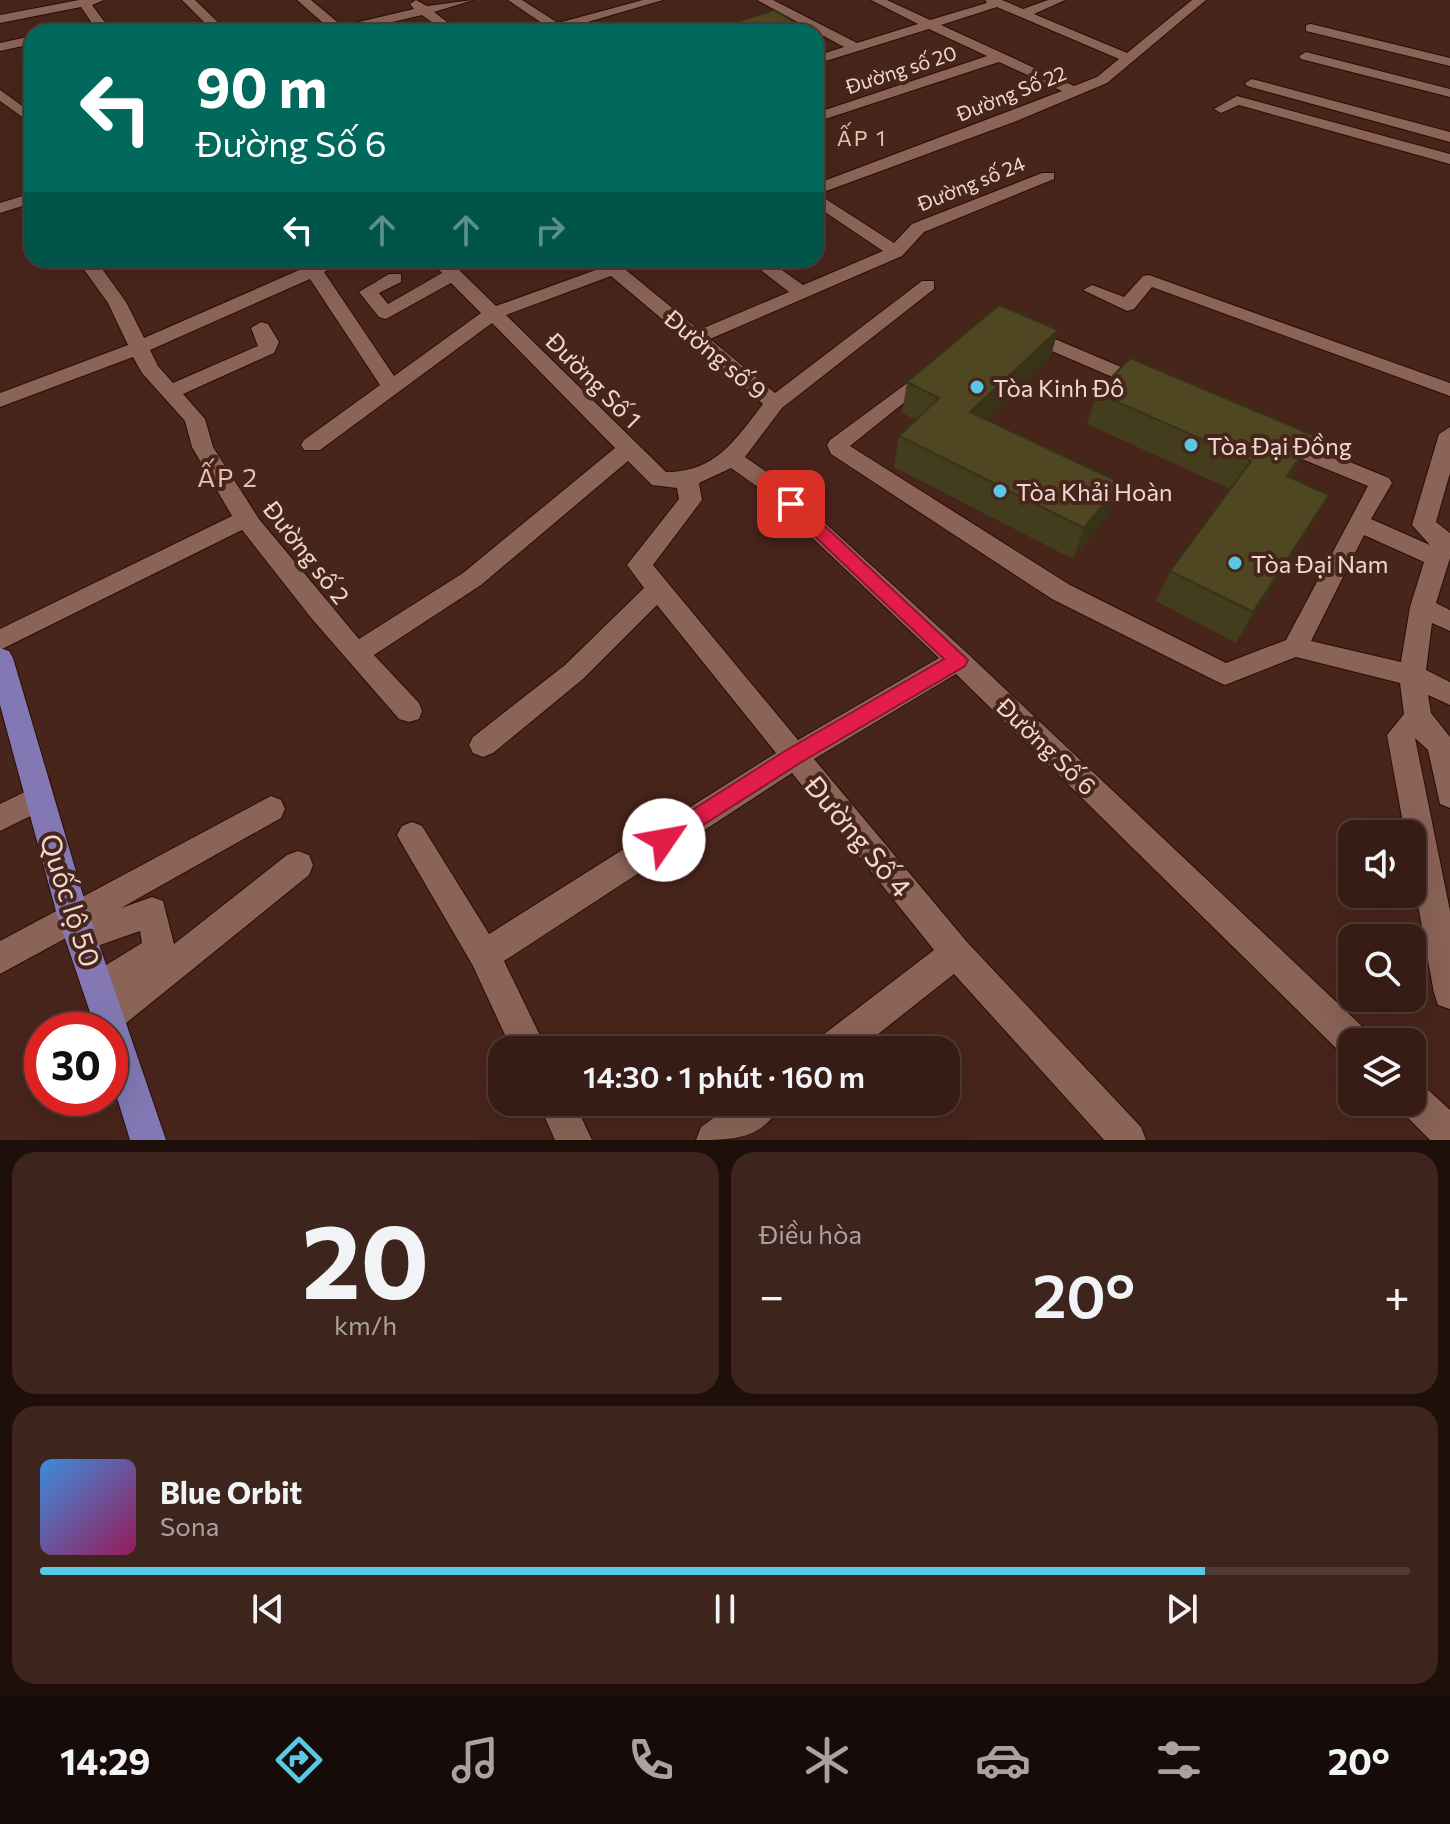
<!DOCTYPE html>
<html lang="vi">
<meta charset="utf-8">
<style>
body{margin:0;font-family:Commissioner,sans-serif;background:#3d251d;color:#f1f3f6;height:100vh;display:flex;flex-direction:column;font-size:30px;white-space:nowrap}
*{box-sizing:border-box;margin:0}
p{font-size:26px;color:#aaa1a0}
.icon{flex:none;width:44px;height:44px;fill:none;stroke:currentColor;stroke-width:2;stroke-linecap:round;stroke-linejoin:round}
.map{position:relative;height:1140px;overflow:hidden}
.details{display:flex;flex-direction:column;gap:12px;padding:12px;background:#1e0f0b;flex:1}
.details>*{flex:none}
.hud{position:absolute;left:24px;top:24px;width:800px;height:244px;border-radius:24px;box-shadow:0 8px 32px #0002,0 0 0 2px #503a34;background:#00695c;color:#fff;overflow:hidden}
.fabs{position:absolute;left:1338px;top:820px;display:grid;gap:16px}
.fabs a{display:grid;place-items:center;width:88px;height:88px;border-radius:16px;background:#361c14;box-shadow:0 8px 32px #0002,0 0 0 2px #503a34;font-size:40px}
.speed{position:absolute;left:24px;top:1012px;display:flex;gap:16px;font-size:40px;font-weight:700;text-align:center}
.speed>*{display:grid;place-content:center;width:104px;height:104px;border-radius:50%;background:#361c14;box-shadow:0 8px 32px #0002,0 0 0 2px #503a34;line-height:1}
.speed .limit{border:12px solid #d22;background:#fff;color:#111}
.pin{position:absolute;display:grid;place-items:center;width:68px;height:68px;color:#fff;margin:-34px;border-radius:16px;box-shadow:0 4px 12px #0006}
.me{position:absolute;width:88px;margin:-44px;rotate:57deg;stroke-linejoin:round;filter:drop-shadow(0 0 6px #0008)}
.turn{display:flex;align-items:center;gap:28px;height:168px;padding:0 40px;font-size:36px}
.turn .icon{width:104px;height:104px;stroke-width:2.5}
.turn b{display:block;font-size:56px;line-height:68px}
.lanes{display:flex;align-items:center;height:76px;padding:0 40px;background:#0003;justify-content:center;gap:40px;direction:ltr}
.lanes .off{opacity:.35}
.big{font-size:60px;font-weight:600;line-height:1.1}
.details .tile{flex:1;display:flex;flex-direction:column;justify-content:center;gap:12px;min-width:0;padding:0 28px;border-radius:24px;background:#3d251d}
.details .dial{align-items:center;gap:0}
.dial b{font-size:104px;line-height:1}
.song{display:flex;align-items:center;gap:24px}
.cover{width:96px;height:96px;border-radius:12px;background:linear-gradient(135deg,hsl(210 70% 55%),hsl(330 70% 35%))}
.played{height:8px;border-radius:4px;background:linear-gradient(90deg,#59c8e5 85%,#503a34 85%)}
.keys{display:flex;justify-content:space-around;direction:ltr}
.heat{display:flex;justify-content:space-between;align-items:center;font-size:44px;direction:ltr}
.details .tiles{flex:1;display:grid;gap:12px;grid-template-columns:1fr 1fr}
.tile:last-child{grid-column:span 2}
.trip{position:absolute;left:488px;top:1036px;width:472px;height:80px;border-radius:24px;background:#361c14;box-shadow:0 8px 32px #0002,0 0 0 2px #503a34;font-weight:600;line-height:80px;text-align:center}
.tabs{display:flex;height:128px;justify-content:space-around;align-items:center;background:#160b08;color:#aaa1a0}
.tabs .icon{width:56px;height:56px}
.tabs .selected{color:#59c8e5}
.tabs b{font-size:36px;color:#f1f3f6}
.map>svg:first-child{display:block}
</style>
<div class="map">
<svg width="1450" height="1140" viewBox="0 0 1450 1140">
<rect width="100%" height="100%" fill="#48251b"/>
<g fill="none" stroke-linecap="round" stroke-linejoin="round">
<g stroke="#2c0c04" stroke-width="2">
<g id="minor">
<path d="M79 0H104L92 5 112 32H62L92 23 81 7 0 23V15Z"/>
<path d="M182 0H195L228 32H214Z"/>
<path d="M297 0H311L342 26 414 9 410 4 416 0 427 6 473 0 434 12 460 32H445L422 15 350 32H327L330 29Z"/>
<path d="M508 0H522L558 23 643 0H663L567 28 571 32H555Z"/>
<path d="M757 0H773L857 43 918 24 871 0H887L930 20 987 3 985 0H1002L1023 9 1048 0H1065L1034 14 1127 53 1192 0H1206L1107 83 1014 122 818 194 894 243 912 224 1042 173H1054V179L924 232 902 256 710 339 775 393 922 281H934V289L782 408 745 457 778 480 967 653 1366 1030 1371 1042H1352V1058L1342 1054 956 674 814 759 967 942 1141 1127 1146 1140H1104L954 974 858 1050H814L819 1038 934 950 792 773 504 961 547 1050H512L473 966 402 844 397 835 402 826 412 822 422 826 489 934 776 753 657 605 583 679 493 753 483 757 473 753 469 745 473 737 565 665 644 588 627 565 679 499 677 488 652 485 628 461 481 585 374 655 419 703 422 711 419 719 409 722 399 719 312 619 242 530 0 650V629L232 516 192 447 185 421 142 373 133 357 0 407V393L128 345 108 303 80 264 83 260H109L100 266 126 302 144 338 322 260H346L324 272 394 376 481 313 451 283 386 319 379 317 359 292 389 274H401V282L379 293 388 304 442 273 430 260H449L496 306 601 268 598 260H647L626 270 699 330 789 292 748 260H768L803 285 883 251 816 206V184L1062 91 999 62 816 122V113L987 56 929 29 816 64V56L844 47ZM997 7 1119 59 1097 77 1074 86 941 25ZM611 276 763 404C735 440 716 472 666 472L506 315ZM310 279 380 385 304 440 301 445 304 450H320L492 323 615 448 463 573 359 639 259 519 213 447 205 419 183 394 274 353 279 342 268 324 261 322 251 328 258 346 173 383 158 366 150 350ZM731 468 762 490 939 658 798 740 653 565 702 500 699 483Z"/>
<path d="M140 23 151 32H115L117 29Z"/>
<path d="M1311 24 1450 58V66L1306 31V25Z"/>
<path d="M32 36V44L0 51V43Z"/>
<path d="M1306 52 1450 89V97L1301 59 1299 56Z"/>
<path d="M1252 79 1450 132V142L1247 86 1245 83Z"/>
<path d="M0 90 32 113V124L0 101Z"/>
<path d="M1237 96 1450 154V164L1239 105 1221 113 1214 109Z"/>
<path d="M32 193V203L0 213V203Z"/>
<path d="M1149 275 1450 383V396L1152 287 1134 309 1127 311 1083 290 1092 285 1124 297 1143 276Z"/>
<path d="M1024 326 1152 380 1155 384 1145 390 1138 388 1017 336 1014 332Z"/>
<path d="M929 367 939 373 936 377 850 446 1070 585 1226 663 1286 640 1368 486 1270 446 1267 441 1270 436H1286L1389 478 1392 483 1371 519 1430 545 1412 525 1439 434 1450 427V473L1436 522 1450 533V558L1436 603 1450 610V631L1432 623 1426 670 1450 682V705L1428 695 1431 713 1450 737V808L1440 804 1428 750 1415 738 1450 911V1009L1438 1005 1434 993 1412 872V834H1405L1387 735 1404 714 1400 683 1296 657 1225 685 1216 681 1052 599 831 454 827 445 830 440ZM1364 535 1424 562 1410 607 1401 662 1311 641Z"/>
<path d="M39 785 49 789 53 798 49 807 0 831V804Z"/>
<path d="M271 796 281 800 285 809 281 818 121 908 152 897 163 901 174 944 287 855 298 851 309 855 313 865 309 875 120 1028 110 1032 96 1028 91 1016 98 1003 88 1000 84 988 88 976 142 943 140 931 83 951 72 947 68 937 0 974V941Z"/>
<path d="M1412 1081 1424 1086 1450 1110V1140H1430L1400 1110 1396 1102H1412Z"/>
<path d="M538 1102H574L592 1140H555Z"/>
<path d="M735 1102H781C765 1140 732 1140 696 1140L701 1127Z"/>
</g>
</g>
<g stroke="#2c0c04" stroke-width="2">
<path id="major" d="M0 648 9 651 13 658 88 912 166 1140H130L110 1075V1030H96L57 915 0 705Z"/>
</g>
<use href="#minor" fill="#8b6357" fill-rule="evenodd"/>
<use href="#major" fill="#8378b3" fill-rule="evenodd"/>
</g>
<g fill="#443d1d">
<path d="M1050 360 987 420 1109 514 1073 559 894 467 899 436 916 420 902 413 907 382Z"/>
<path d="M1097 393 1298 467 1290 478 1329 495 1311 526 1236 643 1156 601 1170 571 1230 489 1087 424Z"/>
</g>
<g fill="#373218">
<path d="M1058 330 1050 360 963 443 970 412Z"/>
<path d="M1315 436 1298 467 1270 507 1287 476Z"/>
<path d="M1121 483 1109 514 1073 559 1084 528Z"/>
<path d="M1329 495 1311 526 1236 643 1253 612Z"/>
</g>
<g fill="#4f4722" stroke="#373218" stroke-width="2">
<path d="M774 10 801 26 797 32H705Z"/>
<path d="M999 305 1058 330 970 412 1121 483 1084 528 899 436 939 398 907 382Z"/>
<path d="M1130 358 1315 436 1287 476 1329 495 1253 612 1170 571 1251 461 1097 393Z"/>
</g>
<path fill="#e11d48" stroke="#92132f" stroke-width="2" d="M791 498 797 500 968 660 965 666 800 763 664 850 656 847 653 840 656 833 785 751 944 659 785 508V500Z"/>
<g fill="#59c8e5" stroke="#48251b" stroke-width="3">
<circle cx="977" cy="387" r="8"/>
<circle cx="1191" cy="445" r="8"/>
<circle cx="1000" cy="491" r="8"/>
<circle cx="1235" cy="563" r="8"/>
</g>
<g text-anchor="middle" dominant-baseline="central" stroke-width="8" stroke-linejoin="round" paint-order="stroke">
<g font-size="20" fill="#efd8d1" stroke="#48251b">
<text transform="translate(901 69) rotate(-18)">Đường số 20</text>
<text transform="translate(1011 93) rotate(-22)">Đường Số 22</text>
<text transform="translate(971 183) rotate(-22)">Đường số 24</text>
</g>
<g font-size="22" letter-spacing="2" fill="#ebbeb0" stroke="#48251b">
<text x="862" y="137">ẤP 1</text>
</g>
<g font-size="24" fill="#efd8d1" stroke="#48251b">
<text transform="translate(716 354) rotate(40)">Đường số 9</text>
<text transform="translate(594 380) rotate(45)">Đường Số 1</text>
<text transform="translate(307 552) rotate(52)">Đường số 2</text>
<text transform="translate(1047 746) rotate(44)">Đường Số 6</text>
</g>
<g font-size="24" fill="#efd8d1" stroke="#48251b" text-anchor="start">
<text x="993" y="387">Tòa Kinh Đô</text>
<text x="1207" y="445">Tòa Đại Đồng</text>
<text x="1016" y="491">Tòa Khải Hoàn</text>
<text x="1251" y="563">Tòa Đại Nam</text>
</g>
<g font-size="26" letter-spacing="2" fill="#ebbeb0" stroke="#48251b">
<text x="228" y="476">ẤP 2</text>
</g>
<g font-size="28" fill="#efd8d1" stroke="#48251b">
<text transform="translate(859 836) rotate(50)">Đường Số 4</text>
<text transform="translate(71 900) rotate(72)">Quốc lộ 50</text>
</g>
</g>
</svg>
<div class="fabs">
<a><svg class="icon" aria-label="sound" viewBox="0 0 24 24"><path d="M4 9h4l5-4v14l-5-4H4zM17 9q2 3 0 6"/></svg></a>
<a><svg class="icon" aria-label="search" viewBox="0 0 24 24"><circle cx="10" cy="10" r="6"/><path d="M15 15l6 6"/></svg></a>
<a><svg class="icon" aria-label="layers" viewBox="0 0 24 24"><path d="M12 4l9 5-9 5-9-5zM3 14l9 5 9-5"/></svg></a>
</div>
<div class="speed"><div class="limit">30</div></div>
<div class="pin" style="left:791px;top:504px;background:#d93025"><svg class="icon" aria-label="arrive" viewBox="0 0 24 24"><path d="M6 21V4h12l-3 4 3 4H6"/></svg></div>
<svg class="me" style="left:664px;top:840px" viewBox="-20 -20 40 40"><circle r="19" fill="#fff"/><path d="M0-13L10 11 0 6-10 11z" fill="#e11d48"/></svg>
<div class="trip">14:30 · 1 phút · 160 m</div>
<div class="hud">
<div class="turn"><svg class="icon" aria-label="left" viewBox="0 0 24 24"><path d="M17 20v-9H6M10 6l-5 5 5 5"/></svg><div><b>90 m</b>Đường Số 6</div></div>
<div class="lanes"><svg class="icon" aria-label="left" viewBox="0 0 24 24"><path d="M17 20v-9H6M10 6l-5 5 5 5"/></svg><svg class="icon off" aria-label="ahead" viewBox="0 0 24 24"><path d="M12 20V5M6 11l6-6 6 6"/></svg><svg class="icon off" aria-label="ahead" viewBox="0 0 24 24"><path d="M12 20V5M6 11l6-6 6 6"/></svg><svg class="icon off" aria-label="right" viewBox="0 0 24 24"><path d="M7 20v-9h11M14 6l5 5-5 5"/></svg></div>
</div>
</div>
<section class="details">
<div class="tiles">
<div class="tile dial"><b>20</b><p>km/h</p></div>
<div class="tile"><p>Điều hòa</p>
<div class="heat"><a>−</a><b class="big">20°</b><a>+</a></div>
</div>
<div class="tile">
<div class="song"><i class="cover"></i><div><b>Blue Orbit</b><p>Sona</p></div></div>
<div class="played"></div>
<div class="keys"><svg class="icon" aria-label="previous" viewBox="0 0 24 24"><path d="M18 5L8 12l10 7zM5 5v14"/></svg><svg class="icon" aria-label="pause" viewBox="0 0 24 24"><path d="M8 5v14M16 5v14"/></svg><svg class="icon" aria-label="next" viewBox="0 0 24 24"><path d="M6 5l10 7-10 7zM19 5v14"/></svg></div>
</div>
</div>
</section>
<nav class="tabs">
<b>14:29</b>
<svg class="icon selected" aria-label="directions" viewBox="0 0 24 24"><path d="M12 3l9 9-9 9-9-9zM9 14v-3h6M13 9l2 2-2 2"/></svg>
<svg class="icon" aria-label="music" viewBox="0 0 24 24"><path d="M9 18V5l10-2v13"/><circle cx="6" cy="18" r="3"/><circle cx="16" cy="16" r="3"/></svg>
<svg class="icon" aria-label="phone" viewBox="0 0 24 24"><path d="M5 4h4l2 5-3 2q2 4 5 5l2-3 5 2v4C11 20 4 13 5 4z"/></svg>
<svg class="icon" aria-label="climate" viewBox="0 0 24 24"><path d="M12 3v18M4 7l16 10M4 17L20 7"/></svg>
<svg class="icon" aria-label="car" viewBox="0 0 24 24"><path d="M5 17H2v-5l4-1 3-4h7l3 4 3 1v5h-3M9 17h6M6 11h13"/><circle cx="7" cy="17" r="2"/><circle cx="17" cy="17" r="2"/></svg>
<svg class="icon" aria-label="filters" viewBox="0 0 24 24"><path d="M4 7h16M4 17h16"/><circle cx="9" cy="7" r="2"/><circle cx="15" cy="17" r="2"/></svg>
<b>20°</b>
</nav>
